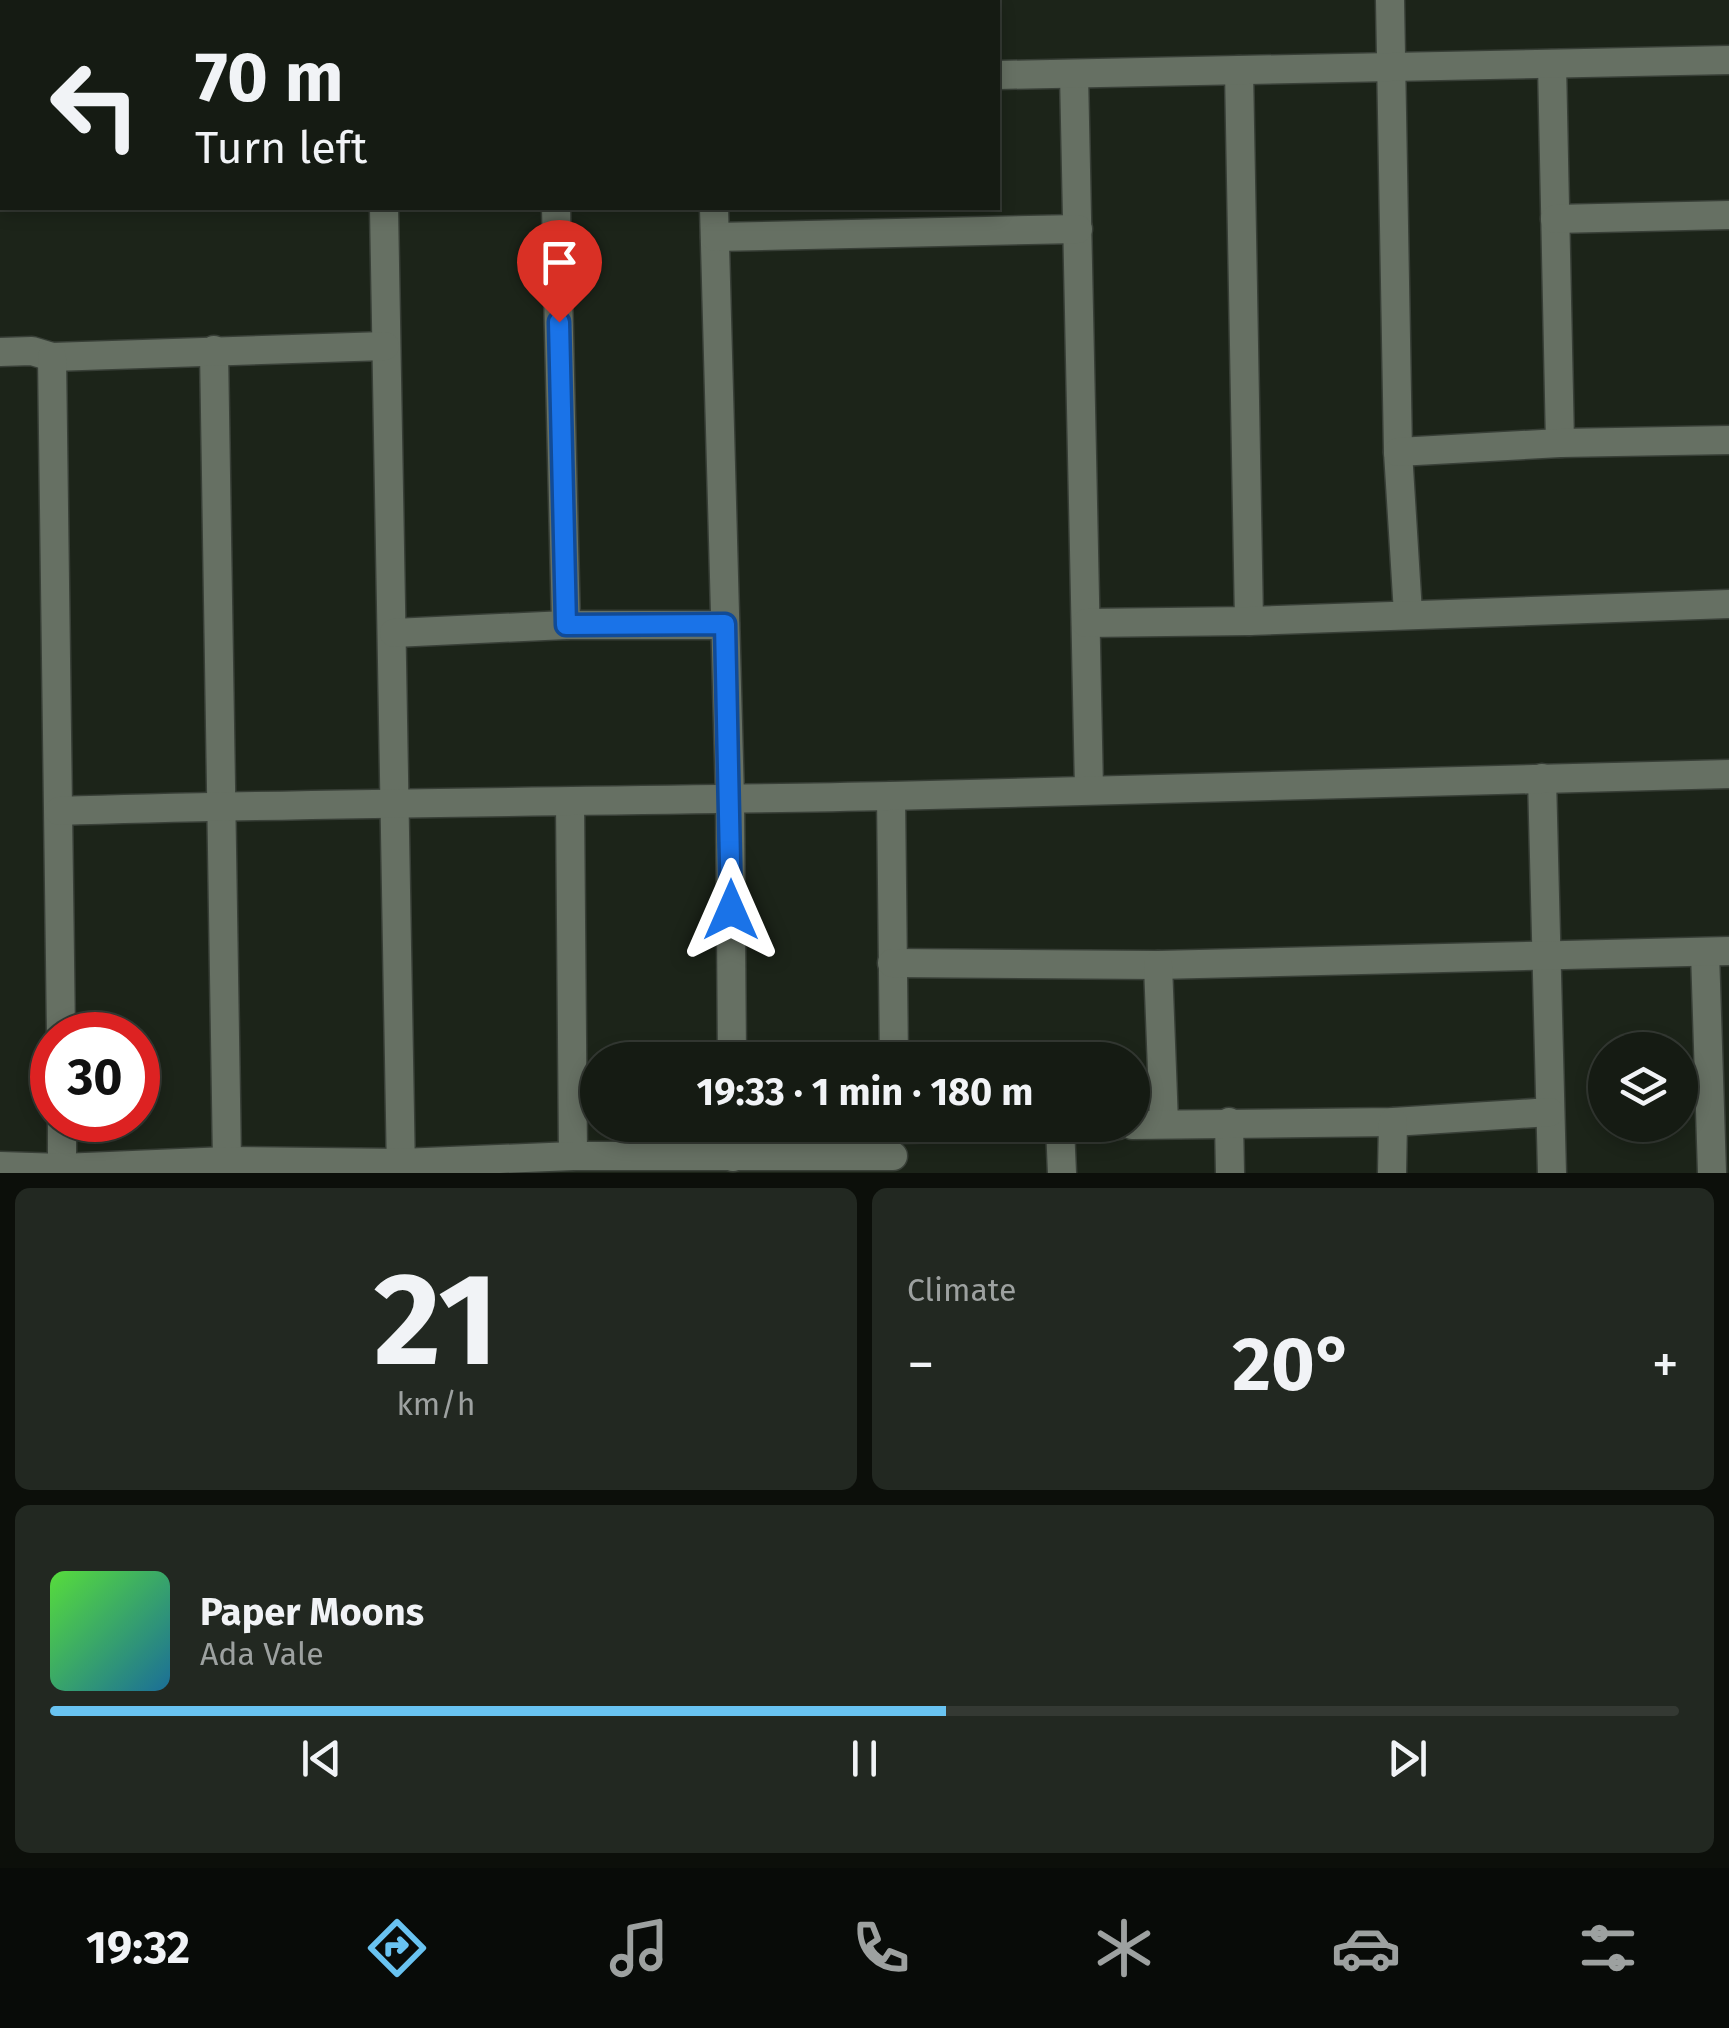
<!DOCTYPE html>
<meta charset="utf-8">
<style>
body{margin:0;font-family:"Fira Sans",sans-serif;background:#222821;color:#f1f3f6;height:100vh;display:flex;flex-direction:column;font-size:38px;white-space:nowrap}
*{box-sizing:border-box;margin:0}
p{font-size:32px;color:#9da1a0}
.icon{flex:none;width:55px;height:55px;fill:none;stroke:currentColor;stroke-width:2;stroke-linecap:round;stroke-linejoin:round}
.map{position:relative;height:1173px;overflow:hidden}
.side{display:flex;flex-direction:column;gap:15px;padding:15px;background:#0c0f0a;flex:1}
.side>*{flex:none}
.top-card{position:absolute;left:0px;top:0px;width:1000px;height:210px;box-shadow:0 5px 15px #0003,0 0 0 2px #343933;background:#151b13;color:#f1f3f6;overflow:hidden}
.buttons{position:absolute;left:1588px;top:1032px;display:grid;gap:20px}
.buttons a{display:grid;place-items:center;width:110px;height:110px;border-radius:50%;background:#151b13;box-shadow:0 5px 15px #0003,0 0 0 2px #343933;font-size:50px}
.speed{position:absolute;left:30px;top:1012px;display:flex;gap:20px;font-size:50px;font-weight:700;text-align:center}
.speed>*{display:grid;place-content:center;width:130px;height:130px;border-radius:50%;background:#151b13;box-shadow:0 5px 15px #0003,0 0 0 2px #343933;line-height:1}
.speed .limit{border:15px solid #d22;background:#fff;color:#111}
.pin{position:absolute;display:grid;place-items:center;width:85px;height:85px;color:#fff;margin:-102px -42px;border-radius:50% 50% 50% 0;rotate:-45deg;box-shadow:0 0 10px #0007}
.pin .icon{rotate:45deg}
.me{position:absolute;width:110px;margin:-55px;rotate:0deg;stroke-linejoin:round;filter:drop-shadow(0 0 8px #0008)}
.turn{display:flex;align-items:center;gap:35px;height:210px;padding:0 30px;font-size:45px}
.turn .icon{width:130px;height:130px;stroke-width:2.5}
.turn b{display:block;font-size:70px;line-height:85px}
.big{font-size:75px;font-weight:700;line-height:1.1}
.side .card{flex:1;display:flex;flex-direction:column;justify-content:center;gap:15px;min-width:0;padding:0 35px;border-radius:15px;background:#222821}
.side .dial{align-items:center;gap:0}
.dial b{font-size:130px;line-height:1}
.song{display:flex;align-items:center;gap:30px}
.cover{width:120px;height:120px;border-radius:15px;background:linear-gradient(135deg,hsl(110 70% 55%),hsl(200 70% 35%))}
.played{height:10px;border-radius:5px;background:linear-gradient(90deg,#69c3f1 55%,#343933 55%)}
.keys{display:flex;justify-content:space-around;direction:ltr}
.heat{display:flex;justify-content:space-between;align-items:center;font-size:55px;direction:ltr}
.side .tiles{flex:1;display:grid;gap:15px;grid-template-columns:1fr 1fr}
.card:last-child{grid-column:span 2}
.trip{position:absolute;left:580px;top:1042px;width:570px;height:100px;border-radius:50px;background:#151b13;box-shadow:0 5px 15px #0003,0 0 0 2px #343933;font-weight:700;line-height:100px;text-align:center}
.menu{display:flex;height:160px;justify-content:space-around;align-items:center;background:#080b08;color:#9da1a0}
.menu .icon{width:70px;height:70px}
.menu .selected{color:#69c3f1}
.menu b{font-size:45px;color:#f1f3f6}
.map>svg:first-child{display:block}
</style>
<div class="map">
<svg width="1729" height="1173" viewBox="0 0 1729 1173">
<rect width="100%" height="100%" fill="#1c2419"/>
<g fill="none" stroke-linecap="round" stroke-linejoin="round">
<g stroke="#383f37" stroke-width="31">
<g id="minor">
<path d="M389 0V2"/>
<path d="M1390 0 1398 452 1408 613"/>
<path d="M0 37H2"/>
<path d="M1552 64 1560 443"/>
<path d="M1239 70 1249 621"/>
<path d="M1074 74 1089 789"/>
<path d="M998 75 1729 60"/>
<path d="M0 195H2"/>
<path d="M384 208 401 1173"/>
<path d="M556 208 566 625"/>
<path d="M714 208 730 798 732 1060"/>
<path d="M1555 219 1729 215"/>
<path d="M715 237 1078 229"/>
<path d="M214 350 227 1161"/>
<path d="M0 352 32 351 52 357 385 346"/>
<path d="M52 357 61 1035"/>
<path d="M1398 452 1560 443 1729 440"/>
<path d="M1086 623 1249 621 1729 604"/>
<path d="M394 633 566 625H725"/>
<path d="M1542 778 1552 1173"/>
<path d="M891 796 894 1060"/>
<path d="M570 802 573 1156"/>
<path d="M59 811C336 802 613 802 890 796 1170 789 1449 781 1729 774"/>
<path d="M1705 952 1712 1173"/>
<path d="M892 963 1158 965 1729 951"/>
<path d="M1158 965 1164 1123"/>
<path d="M62 1120V1173"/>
<path d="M1229 1122 1230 1173"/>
<path d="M733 1125V1157"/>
<path d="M1132 1125 1393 1122 1550 1112"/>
<path d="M1060 1127 1062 1173"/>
<path d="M895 1129 1118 1125"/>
<path d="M0 1166 62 1168 227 1161 401 1163 573 1156H893"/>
<path d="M1392 1173 1393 1122"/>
</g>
</g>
<use href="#minor" stroke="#667063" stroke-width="28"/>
</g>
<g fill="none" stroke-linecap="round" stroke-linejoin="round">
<g stroke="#114b97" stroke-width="25">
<path id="route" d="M559 322 566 625 725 624 731 910"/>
</g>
<use href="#route" stroke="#1a73e8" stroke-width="18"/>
</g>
</svg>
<div class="buttons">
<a><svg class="icon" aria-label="layers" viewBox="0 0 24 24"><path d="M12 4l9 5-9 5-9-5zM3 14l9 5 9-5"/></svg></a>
</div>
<div class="speed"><div class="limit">30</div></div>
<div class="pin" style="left:559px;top:322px;background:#d93025"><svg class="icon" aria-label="arrive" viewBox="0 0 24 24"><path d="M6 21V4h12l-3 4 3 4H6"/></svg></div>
<svg class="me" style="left:731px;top:910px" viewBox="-20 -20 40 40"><path d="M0-17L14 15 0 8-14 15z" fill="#1a73e8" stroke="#fff" stroke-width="4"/></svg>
<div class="trip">19:33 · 1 min · 180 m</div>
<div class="top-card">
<div class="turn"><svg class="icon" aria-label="left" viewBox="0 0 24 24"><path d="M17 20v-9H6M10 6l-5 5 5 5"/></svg><div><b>70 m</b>Turn left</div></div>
</div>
</div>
<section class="side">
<div class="tiles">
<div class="card dial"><b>21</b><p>km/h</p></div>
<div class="card"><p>Climate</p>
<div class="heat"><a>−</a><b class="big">20°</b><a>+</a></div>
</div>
<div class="card">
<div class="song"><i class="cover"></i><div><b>Paper Moons</b><p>Ada Vale</p></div></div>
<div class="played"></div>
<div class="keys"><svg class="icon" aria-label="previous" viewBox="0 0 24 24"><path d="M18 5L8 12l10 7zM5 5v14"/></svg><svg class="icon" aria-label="pause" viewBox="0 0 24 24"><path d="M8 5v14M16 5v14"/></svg><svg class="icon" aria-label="next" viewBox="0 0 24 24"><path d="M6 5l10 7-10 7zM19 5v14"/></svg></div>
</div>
</div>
</section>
<nav class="menu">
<b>19:32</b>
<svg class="icon selected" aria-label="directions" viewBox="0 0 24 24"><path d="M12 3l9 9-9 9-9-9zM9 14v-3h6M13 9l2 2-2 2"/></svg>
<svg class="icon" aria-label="music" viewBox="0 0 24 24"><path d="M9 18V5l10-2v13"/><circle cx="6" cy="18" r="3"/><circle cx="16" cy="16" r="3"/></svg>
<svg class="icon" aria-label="phone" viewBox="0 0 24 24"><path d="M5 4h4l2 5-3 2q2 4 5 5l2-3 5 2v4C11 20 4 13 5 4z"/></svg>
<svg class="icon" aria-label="climate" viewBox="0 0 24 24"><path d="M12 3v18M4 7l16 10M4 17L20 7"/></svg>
<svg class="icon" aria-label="car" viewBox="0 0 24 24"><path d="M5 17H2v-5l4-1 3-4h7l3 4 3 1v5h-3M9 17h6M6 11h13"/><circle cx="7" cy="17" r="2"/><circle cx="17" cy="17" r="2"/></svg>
<svg class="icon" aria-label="filters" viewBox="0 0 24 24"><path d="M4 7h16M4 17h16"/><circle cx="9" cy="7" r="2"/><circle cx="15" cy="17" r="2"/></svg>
</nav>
